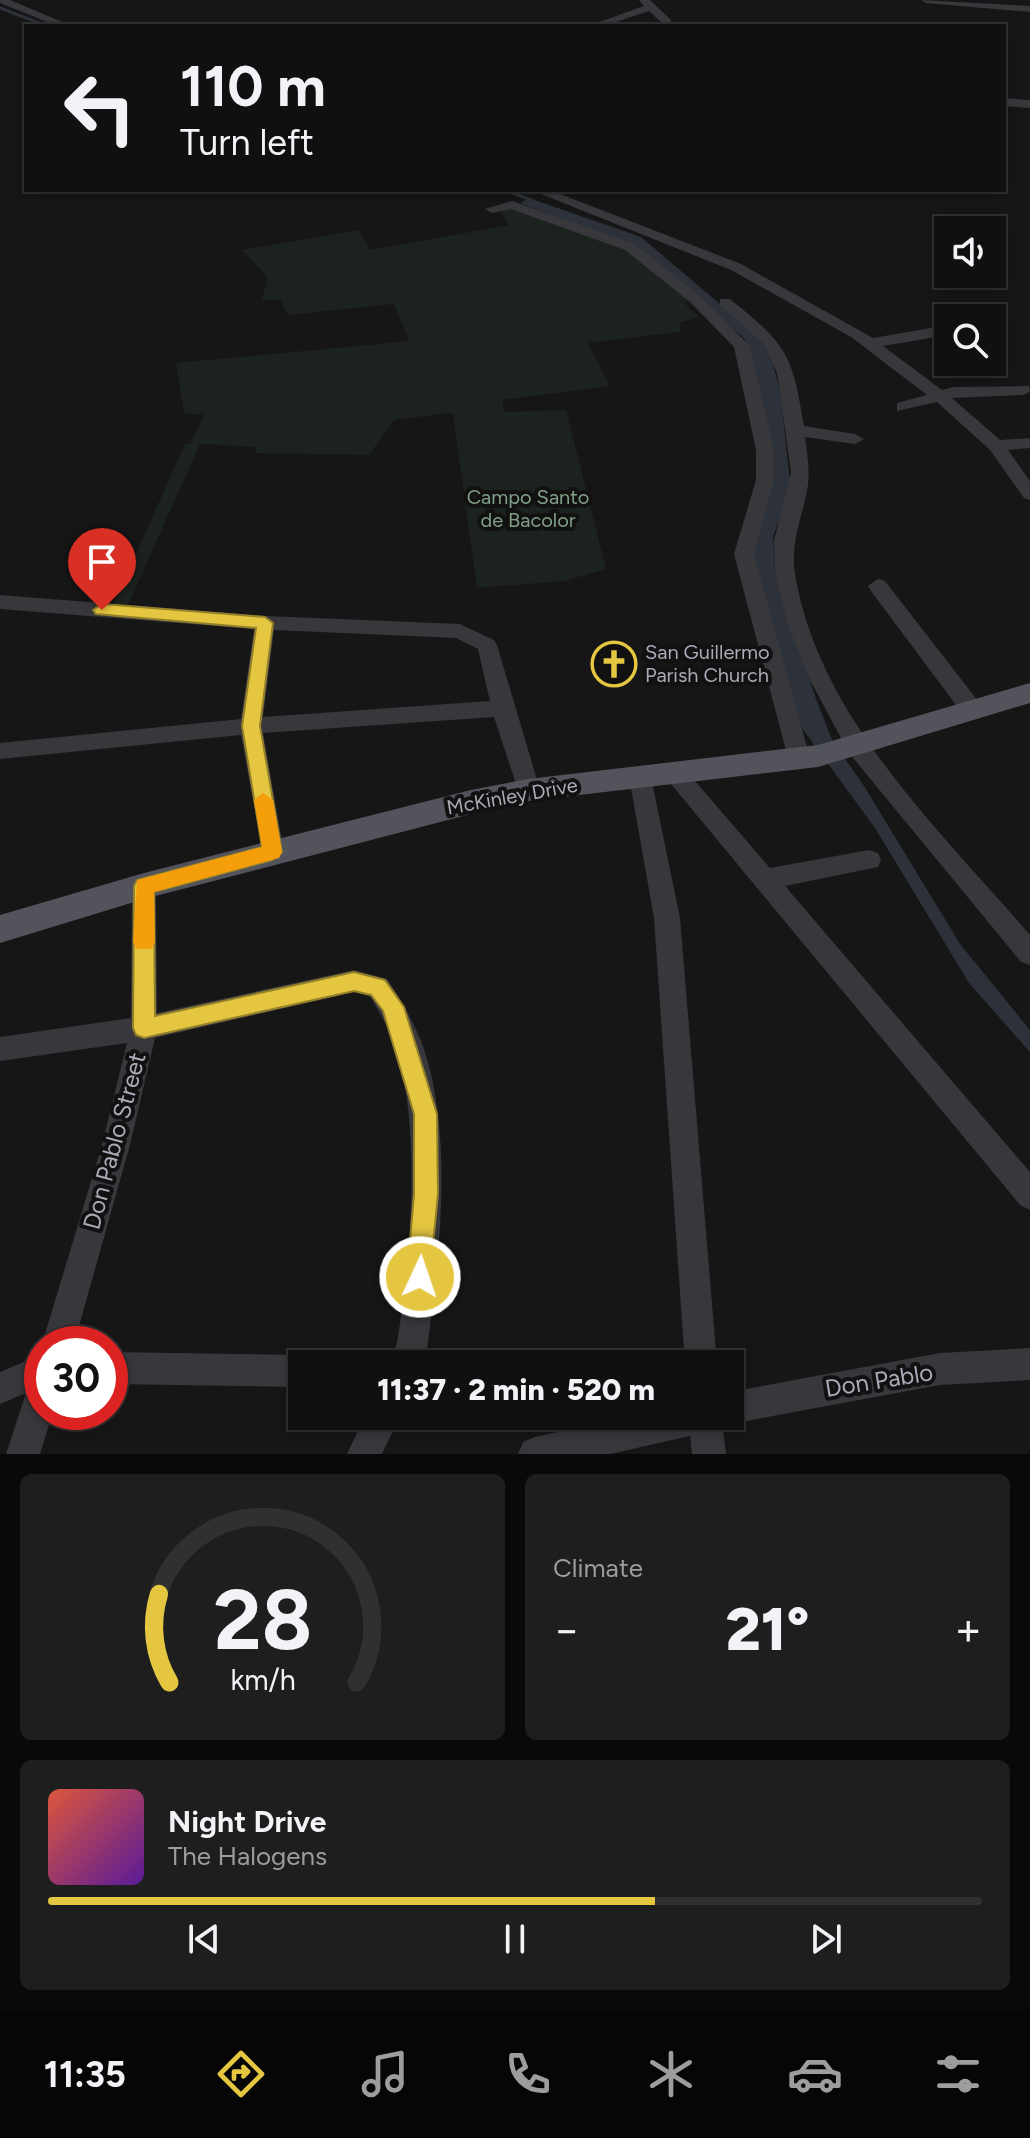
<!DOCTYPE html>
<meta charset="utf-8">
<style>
body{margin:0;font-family:Figtree,sans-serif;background:#1e1e1f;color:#f1f3f6;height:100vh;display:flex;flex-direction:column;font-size:30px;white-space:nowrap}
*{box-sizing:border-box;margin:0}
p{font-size:26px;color:#9c9d9f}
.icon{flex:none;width:44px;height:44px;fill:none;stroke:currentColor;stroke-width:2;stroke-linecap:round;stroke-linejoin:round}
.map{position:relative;height:1454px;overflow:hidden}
.side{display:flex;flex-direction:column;gap:20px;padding:20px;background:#090909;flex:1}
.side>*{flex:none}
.hud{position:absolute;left:24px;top:24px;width:982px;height:168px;border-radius:0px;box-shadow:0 4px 12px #0003,0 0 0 2px #303031;background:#101011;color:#f1f3f6;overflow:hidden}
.buttons{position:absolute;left:934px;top:216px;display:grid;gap:16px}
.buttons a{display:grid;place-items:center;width:72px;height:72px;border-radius:0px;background:#101011;box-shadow:0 4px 12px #0003,0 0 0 2px #303031;font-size:40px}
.speed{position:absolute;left:24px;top:1326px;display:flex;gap:16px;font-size:40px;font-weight:700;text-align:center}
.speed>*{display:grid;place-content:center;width:104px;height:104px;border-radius:50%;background:#101011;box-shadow:0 4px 12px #0003,0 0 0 2px #303031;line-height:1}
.speed .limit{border:12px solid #d22;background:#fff;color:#111}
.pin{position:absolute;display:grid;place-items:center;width:68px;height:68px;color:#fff;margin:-82px -34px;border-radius:50% 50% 50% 0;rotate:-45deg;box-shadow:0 0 8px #0007}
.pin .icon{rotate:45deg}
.me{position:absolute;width:88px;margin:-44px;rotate:3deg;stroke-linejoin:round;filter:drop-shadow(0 0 6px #0008)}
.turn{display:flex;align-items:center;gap:28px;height:168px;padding:0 24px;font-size:36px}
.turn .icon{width:104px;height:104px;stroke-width:2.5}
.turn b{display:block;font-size:56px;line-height:68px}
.big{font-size:60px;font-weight:800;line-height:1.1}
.side .card{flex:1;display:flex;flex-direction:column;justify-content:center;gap:12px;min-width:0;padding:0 28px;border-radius:12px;background:#1e1e1f}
.side .dial{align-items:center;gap:0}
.dial svg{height:208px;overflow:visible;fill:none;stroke:#303031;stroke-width:7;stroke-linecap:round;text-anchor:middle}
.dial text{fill:#f1f3f6;stroke:none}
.song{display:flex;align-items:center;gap:24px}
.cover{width:96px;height:96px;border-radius:12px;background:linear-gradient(135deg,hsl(10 70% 55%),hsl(270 70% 35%))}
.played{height:8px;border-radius:4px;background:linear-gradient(90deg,#e5c640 65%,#303031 65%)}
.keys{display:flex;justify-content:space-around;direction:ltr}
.heat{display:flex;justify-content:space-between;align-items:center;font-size:44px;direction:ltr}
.side .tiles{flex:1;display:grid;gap:20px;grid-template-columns:1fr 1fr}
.card:last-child{grid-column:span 2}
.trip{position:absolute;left:288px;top:1350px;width:456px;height:80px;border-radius:0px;background:#101011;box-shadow:0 4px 12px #0003,0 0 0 2px #303031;font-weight:800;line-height:80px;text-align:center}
.menu{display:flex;height:128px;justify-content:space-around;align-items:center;background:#060607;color:#9c9d9f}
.menu .icon{width:56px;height:56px}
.menu .selected{color:#e5c640}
.menu b{font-size:36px;color:#f1f3f6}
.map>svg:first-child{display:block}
</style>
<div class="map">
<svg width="1030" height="1454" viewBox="0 0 1030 1454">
<rect width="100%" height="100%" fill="#161617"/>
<path fill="#1c221e" d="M514 207 630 250 690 301 684 303 700 317 679 323 681 332 588 343 610 386 503 400 504 412 566 410 606 569 564 581 477 588 453 414 449 413 394 420 369 455 255 453 256 447 200 444 128 605H113L185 444H190L204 415 184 413 176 363 409 341 394 304 288 315 280 300H262L268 278 242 250 358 230 371 250 509 225 500 210Z"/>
<path fill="#2d323a" d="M529 198 641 237 768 345 780 391 791 491 773 536 775 573 816 699 832 740 864 786 960 944 1030 1030V1052L969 983 875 828 799 724 750 560 768 484 750 349 744 338 652 260 583 227 520 203Z"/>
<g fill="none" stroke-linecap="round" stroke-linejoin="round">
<g stroke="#2d323a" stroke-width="3">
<path d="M0 8 47 26"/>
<path d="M505 190 534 201"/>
</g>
<g fill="#37373c" fill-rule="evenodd">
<path d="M0 0H10L72 26H57L0 3Z"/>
<path d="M639 0H650L671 20V24H663L649 11 604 26H588L644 6Z"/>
<path d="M921 0 1030 6V12L926 3Z"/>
<path d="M1004 98 1030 100V108L1004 106Z"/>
<path d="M531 190H550L741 264 873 338 948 325V335L883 346 942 390 954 387 1029 386 1030 392 1023 395 952 398 1000 440 1030 438V448L1008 450 1030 481V500L1024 498 990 450 937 402 897 411V403L927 395 851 337 731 270Z"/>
<path d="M512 201 635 244 700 296 750 346 774 450V480L754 554 810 758 807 764H791L788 758 734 554 756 480V450L734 347 690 302 625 250 511 209 492 213 485 209Z"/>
<path d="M720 299H730C787 345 792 353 804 426L855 434 864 439 855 444 805 437C807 453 810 469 808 485 803 517 790 540 795 574 819 718 939 829 1030 935V965L1021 962 849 753 809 678 788 625 775 573 774 541 791 472 777 373 764 344 720 305Z"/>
<path d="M878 579 885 581 981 705 984 711 981 717H965L871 591 868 586Z"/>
<path d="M0 595 265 616 460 624 494 640 497 645 540 790 536 796H520L494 717 263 733 284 852 280 859 272 862 264 859 241 735 0 759V743L241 719 254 629 0 609ZM274 630 456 638 478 649 490 701 263 717Z"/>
<path d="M674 763 682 766 770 868 869 850 878 853 881 860 878 867 785 886 1030 1172V1210L1020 1205 666 778 663 772 666 766Z"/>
<path d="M640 768 648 771 651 777 680 918 717 1364H685L654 918 629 777 632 771Z"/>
<path d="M144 876 153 879 156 886 157 1013 354 970 387 979C402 1001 415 1024 424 1049 455 1143 438 1268 425 1364H369L374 1353 396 1347 398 1337C411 1253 421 1133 397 1051 391 1031 380 1014 370 996L354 992 155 1038 130 1145 74 1344H42L102 1145 127 1043 0 1061V1037L131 1018 132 886 135 879Z"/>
<path d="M1030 1348V1380L940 1385 730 1424 722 1421 726 1454H692L690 1436 610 1454H518L523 1442 535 1437 631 1416H730V1392L940 1353Z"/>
<path d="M110 1352 302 1355 315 1364H302V1387L110 1384Z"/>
<path d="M42 1354V1412H53L40 1454H6L26 1393 0 1404V1372Z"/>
<path d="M365 1416H400L382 1454H347Z"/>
</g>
<path fill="#53545b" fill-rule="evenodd" d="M1030 683V703L818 767 528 801 471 814 144 899 0 943V915L144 873 471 790 528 779 818 745Z"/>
</g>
<path fill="#e5c640" stroke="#95812a" stroke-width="2" d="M102 604 265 617 273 623 260 726 282 852 272 860 154 892 155 1016 354 972 385 980 404 1007 437 1114 438 1194 429 1286 420 1289 411 1286 407 1277 414 1194V1114L383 1011 371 995 354 991 144 1038 136 1035 133 1028 134 886 137 880 262 847 242 726 256 628 96 614 93 610Z"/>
<path fill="#f59e0b" d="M263 793 273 800 282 852 279 858 154 892 155 942 151 949H137L133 942 137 880 262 847 254 800Z"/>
<defs>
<g id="church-ring" transform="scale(2.3)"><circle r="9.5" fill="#111112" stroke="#e5c640" stroke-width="1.5"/><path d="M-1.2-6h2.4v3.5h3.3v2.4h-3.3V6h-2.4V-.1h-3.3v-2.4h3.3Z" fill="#e5c640"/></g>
</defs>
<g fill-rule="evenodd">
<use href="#church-ring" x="614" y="664"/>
</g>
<g text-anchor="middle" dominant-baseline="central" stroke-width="8" stroke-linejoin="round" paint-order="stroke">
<g font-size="20" fill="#81a087" stroke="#111112">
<text x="528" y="497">Campo Santo<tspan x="528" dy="23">de Bacolor</tspan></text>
</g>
<g font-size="20" fill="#a9abb6" stroke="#111112" text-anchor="start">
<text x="645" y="652">San Guillermo<tspan x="645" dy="23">Parish Church</tspan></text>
</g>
<g font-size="20" fill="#a9abb6" stroke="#111112">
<text transform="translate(512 796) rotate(-10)">McKinley Drive</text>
</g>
<g font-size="24" fill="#a9abb6" stroke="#111112">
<text transform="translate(114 1141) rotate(-75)">Don Pablo Street</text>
<text transform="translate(879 1380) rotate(-9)">Don Pablo</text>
</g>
</g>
</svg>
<div class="buttons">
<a><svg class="icon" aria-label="sound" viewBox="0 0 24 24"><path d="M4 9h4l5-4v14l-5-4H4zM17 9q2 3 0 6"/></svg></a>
<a><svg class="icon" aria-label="search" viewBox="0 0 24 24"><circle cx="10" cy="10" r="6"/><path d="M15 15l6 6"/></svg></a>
</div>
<div class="speed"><div class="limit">30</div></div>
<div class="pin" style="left:102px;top:610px;background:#d93025"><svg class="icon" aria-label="arrive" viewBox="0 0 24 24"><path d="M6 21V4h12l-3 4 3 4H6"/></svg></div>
<svg class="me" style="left:420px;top:1277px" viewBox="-20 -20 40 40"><circle r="17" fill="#e5c640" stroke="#fff" stroke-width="3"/><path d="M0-11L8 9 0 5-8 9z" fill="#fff"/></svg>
<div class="trip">11:37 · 2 min · 520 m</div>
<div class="hud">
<div class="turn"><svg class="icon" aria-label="left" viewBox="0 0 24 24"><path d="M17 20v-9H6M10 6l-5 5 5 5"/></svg><div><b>110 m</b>Turn left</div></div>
</div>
</div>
<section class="side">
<div class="tiles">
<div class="card dial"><svg viewBox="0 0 100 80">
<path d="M14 69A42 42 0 1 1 86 69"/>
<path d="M14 69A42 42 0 0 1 10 35" stroke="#e5c640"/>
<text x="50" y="56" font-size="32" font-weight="700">28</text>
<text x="50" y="72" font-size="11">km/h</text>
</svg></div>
<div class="card"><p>Climate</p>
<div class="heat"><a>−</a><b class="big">21°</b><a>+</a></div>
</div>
<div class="card">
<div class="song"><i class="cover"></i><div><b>Night Drive</b><p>The Halogens</p></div></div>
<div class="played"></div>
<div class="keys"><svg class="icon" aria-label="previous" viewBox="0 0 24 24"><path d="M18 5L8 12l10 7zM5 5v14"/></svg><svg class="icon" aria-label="pause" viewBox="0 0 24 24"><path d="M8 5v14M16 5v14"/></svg><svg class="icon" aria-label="next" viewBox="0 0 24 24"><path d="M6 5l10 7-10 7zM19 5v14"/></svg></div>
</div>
</div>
</section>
<nav class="menu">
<b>11:35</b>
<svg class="icon selected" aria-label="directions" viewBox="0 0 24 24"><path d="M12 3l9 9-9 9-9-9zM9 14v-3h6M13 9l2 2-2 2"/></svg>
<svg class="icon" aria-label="music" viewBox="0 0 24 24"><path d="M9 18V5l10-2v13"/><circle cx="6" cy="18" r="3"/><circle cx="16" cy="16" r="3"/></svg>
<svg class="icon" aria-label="phone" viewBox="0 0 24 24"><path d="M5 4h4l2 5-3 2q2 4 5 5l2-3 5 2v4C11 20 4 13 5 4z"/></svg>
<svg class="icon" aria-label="climate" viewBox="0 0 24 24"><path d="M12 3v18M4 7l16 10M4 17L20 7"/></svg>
<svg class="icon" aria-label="car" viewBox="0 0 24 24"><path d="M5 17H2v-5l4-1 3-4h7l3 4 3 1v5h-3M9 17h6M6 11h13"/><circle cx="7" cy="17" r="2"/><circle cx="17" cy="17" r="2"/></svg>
<svg class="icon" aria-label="filters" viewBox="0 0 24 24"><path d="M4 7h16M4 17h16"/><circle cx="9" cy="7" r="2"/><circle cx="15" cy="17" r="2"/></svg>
</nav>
